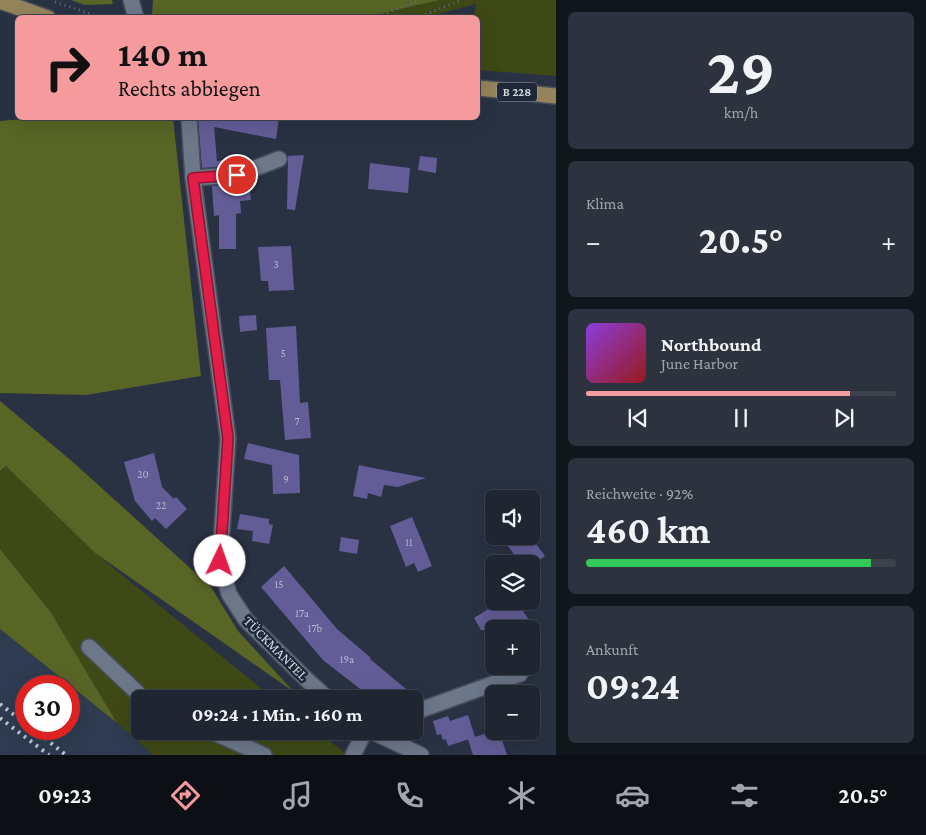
<!DOCTYPE html>
<html lang="de">
<meta charset="utf-8">
<style>
body{margin:0;font-family:"Crimson Pro",serif;background:#2c323e;color:#f1f3f6;height:100vh;display:flex;flex-direction:column;font-size:19px;white-space:nowrap}
*{box-sizing:border-box;margin:0}
p{font-size:16px;color:#a1a5ac}
.icon{flex:none;width:28px;height:28px;fill:none;stroke:currentColor;stroke-width:2;stroke-linecap:round;stroke-linejoin:round}
.map{position:relative;flex:1;overflow:hidden}
.details{display:flex;flex-direction:column;gap:12px;padding:12px;background:#11151c;width:370px}
.details>*{flex:none}
.banner{position:absolute;left:15px;top:15px;width:465px;height:105px;border-radius:8px;box-shadow:0 5px 20px #0002,0 0 0 1px #3c434d;background:#f59b9e;color:#111;overflow:hidden}
.buttons{position:absolute;left:485px;top:490px;display:grid;gap:10px}
.buttons a{display:grid;place-items:center;width:55px;height:55px;border-radius:8px;background:#1f2632;box-shadow:0 5px 20px #0002,0 0 0 1px #3c434d;font-size:25px}
.speed{position:absolute;left:15px;top:675px;display:flex;gap:10px;font-size:25px;font-weight:700;text-align:center}
.speed>*{display:grid;place-content:center;width:65px;height:65px;border-radius:50%;background:#1f2632;box-shadow:0 5px 20px #0002,0 0 0 1px #3c434d;line-height:1}
.speed .limit{border:8px solid #d22;background:#fff;color:#111}
.pin{position:absolute;display:grid;place-items:center;width:42px;height:42px;color:#fff;margin:-21px;border:2px solid #fff;border-radius:50%;box-shadow:0 1px 5px #0007}
.me{position:absolute;width:55px;margin:-28px;rotate:3deg;stroke-linejoin:round;filter:drop-shadow(0 0 4px #0008)}
.turn{display:flex;align-items:center;gap:18px;height:105px;padding:0 20px;font-size:22px}
.turn .icon{width:65px;height:65px;stroke-width:2.5}
.turn b{display:block;font-size:35px;line-height:42px}
.big{font-size:38px;font-weight:700;line-height:1.1}
.details .card{flex:1;display:flex;flex-direction:column;justify-content:center;gap:8px;min-width:0;padding:0 18px;border-radius:8px;background:#2c323e}
.details .dial{align-items:center;gap:0}
.dial b{font-size:65px;line-height:1}
.song{display:flex;align-items:center;gap:15px}
.cover{width:60px;height:60px;border-radius:8px;background:linear-gradient(135deg,hsl(270 70% 55%),hsl(0 70% 35%))}
.played{height:5px;border-radius:2px;background:linear-gradient(90deg,#f59b9e 85%,#3c434d 85%)}
.keys{display:flex;justify-content:space-around;direction:ltr}
.heat{display:flex;justify-content:space-between;align-items:center;font-size:28px;direction:ltr}
.charge{height:8px;border-radius:4px;background:linear-gradient(90deg,#34c759 92%,#3c434d 0)}
.trip{position:absolute;left:131px;top:690px;width:292px;height:50px;border-radius:8px;background:#1f2632;box-shadow:0 5px 20px #0002,0 0 0 1px #3c434d;font-weight:700;line-height:50px;text-align:center}
.menu{display:flex;height:80px;justify-content:space-around;align-items:center;background:#0c0f14;color:#a1a5ac}
.menu .icon{width:35px;height:35px}
.menu .active{color:#f59b9e}
.menu b{font-size:22px;color:#f1f3f6}
main{display:flex;flex:1;min-height:0}
.map>svg:first-child{display:block}
</style>
<main>
<div class="map">
<svg width="556" height="755" viewBox="0 0 556 755">
<rect width="100%" height="100%" fill="#293243"/>
<path fill="#2e3b51" fill-rule="evenodd" d="M0 629 117 723 153 755H0ZM26 686H69V729H26Z"/>
<g fill="#3f4916">
<path d="M440 0H556V76L478 70V18L474 17 476 4 427 17H365Z"/>
<path d="M6 466 95 553 274 699H140V731H317L348 755H153L117 723 50 611 0 549V471Z"/>
</g>
<g fill="#586525">
<path d="M71 0H112L113 4 85 5Z"/>
<path d="M153 0H440L365 17 164 18 152 16Z"/>
<path d="M35 118H173L201 376 86 395 0 393V121Z"/>
<path d="M0 401 74 463 211 587 238 631 294 692 95 553 6 466 0 471Z"/>
<path d="M0 549 50 611 117 723 0 629Z"/>
</g>
<g fill="#635d97">
<path d="M198 118H279L276 139 214 127 217 161 228 160 229 166 202 168Z"/>
<path d="M304 155 295 210 287 209 288 156Z"/>
<path d="M420 156 437 158 436 173 418 170Z"/>
<path d="M370 163 410 168 408 193 368 189Z"/>
<path d="M249 180 251 200 240 201 241 213 236 214V249H219V215L214 216 212 186 238 184Z"/>
<path d="M291 246 294 290 269 291 268 281H261L258 247Z"/>
<path d="M256 315 257 330 240 332 239 316Z"/>
<path d="M296 326 300 403 308 402 311 438 285 440 280 380H269L266 328Z"/>
<path d="M248 443 299 455 300 493 273 494 272 465 244 459Z"/>
<path d="M154 453 162 487 174 499 176 497 187 509 166 529 155 518 152 521 135 501 124 462Z"/>
<path d="M359 465 373 468 426 478 398 487 384 485 381 497 368 493 367 499 353 496Z"/>
<path d="M240 514 269 519V524L273 525 269 544 252 541 253 531 237 529Z"/>
<path d="M412 517 432 566 418 572 414 563 406 567 390 526Z"/>
<path d="M512 536H530L545 556 534 564H521L505 542Z"/>
<path d="M341 537 359 540 357 554 339 551Z"/>
<path d="M284 566 337 629 371 658 370 659 418 699H373L323 660 261 587Z"/>
<path d="M501 601H514L517 606 519 605 535 629 481 630 474 618Z"/>
<path d="M468 715 475 737 448 746 446 739 443 740 441 734 437 735 433 721 448 716 450 721Z"/>
<path d="M494 731H499L507 755H473L468 739Z"/>
</g>
<g fill="none" stroke-linecap="round" stroke-linejoin="round">
<g stroke="#474f5d" stroke-width="18">
<g id="minor">
<path d="M131 0 136 18"/>
<path d="M189 118 193 178 228 438 220 561 229 594 246 620 306 679 328 699"/>
<path d="M193 178 237 175 279 159"/>
<path d="M89 647 144 699"/>
<path d="M415 712 520 674"/>
<path d="M210 731 264 755"/>
<path d="M371 731 421 755"/>
<path d="M353 755 365 731"/>
</g>
</g>
<g stroke="#474f5d" stroke-width="18">
<g id="major">
<path d="M0 1 48 18"/>
<path d="M478 88 556 96"/>
</g>
</g>
<g stroke="#636c7a" stroke-width="3" stroke-dasharray="1 4" stroke-linecap="butt">
<path d="M55 2 103 18"/>
<path d="M373 18 420 0"/>
<path d="M416 18 462 0"/>
</g>
<use href="#minor" stroke="#6c778a" stroke-width="15"/>
<use href="#major" stroke="#94845b" stroke-width="15"/>
<g stroke="#c0c7d2" stroke-width="4" stroke-dasharray="2.5 5" stroke-linecap="butt">
<path d="M0 704 26 724"/>
<path d="M0 718 49 755"/>
<path d="M33 729 66 755"/>
</g>
</g>
<g fill="none" stroke-linecap="round" stroke-linejoin="round">
<g stroke="#92132f" stroke-width="12">
<path id="route" d="M220 561 228 438 193 178 237 175"/>
</g>
<use href="#route" stroke="#e11d48" stroke-width="9"/>
</g>
<g text-anchor="middle" dominant-baseline="central" stroke-width="5" stroke-linejoin="round" paint-order="stroke">
<g font-size="11" fill="#b6b9cf">
<text x="276" y="264">3</text>
<text x="283" y="353">5</text>
<text x="297" y="421">7</text>
<text x="143" y="474">20</text>
<text x="286" y="479">9</text>
<text x="161" y="505">22</text>
<text x="409" y="542">11</text>
<text x="279" y="584">15</text>
<text x="302" y="613">17a</text>
<text x="315" y="628">17b</text>
<text x="347" y="659">19a</text>
</g>
<rect fill="#1f2838" stroke="#9ca3af" stroke-width="1" x="497" y="82.5" width="40" height="19" rx="4"/>
<g font-size="12" font-weight="bold" fill="#d1d8e2">
<text x="517" y="92">B 228</text>
</g>
<g font-size="14" fill="#d1d8e2" stroke="#1f2838">
<text transform="translate(276 648) rotate(45)">TÜCKMANTEL</text>
</g>
</g>
</svg>
<div class="buttons">
<a><svg class="icon" aria-label="sound" viewBox="0 0 24 24"><path d="M4 9h4l5-4v14l-5-4H4zM17 9q2 3 0 6"/></svg></a>
<a><svg class="icon" aria-label="layers" viewBox="0 0 24 24"><path d="M12 4l9 5-9 5-9-5zM3 14l9 5 9-5"/></svg></a>
<a>+</a>
<a>−</a>
</div>
<div class="speed"><div class="limit">30</div></div>
<div class="pin" style="left:237px;top:175px;background:#d93025"><svg class="icon" aria-label="arrive" viewBox="0 0 24 24"><path d="M6 21V4h12l-3 4 3 4H6"/></svg></div>
<svg class="me" style="left:220px;top:561px" viewBox="-20 -20 40 40"><circle r="19" fill="#fff"/><path d="M0-13L10 11 0 6-10 11z" fill="#e11d48"/></svg>
<div class="trip">09:24 · 1 Min. · 160 m</div>
<div class="banner">
<div class="turn"><svg class="icon" aria-label="right" viewBox="0 0 24 24"><path d="M7 20v-9h11M14 6l5 5-5 5"/></svg><div><b>140 m</b>Rechts abbiegen</div></div>
</div>
</div>
<section class="details">
<div class="card dial"><b>29</b><p>km/h</p></div>
<div class="card"><p>Klima</p>
<div class="heat"><a>−</a><b class="big">20.5°</b><a>+</a></div>
</div>
<div class="card">
<div class="song"><i class="cover"></i><div><b>Northbound</b><p>June Harbor</p></div></div>
<div class="played"></div>
<div class="keys"><svg class="icon" aria-label="previous" viewBox="0 0 24 24"><path d="M18 5L8 12l10 7zM5 5v14"/></svg><svg class="icon" aria-label="pause" viewBox="0 0 24 24"><path d="M8 5v14M16 5v14"/></svg><svg class="icon" aria-label="next" viewBox="0 0 24 24"><path d="M6 5l10 7-10 7zM19 5v14"/></svg></div>
</div>
<div class="card"><p>Reichweite · 92%</p><b class="big">460 km</b><div class="charge"></div></div>
<div class="card"><p>Ankunft</p><b class="big">09:24</b></div>
</section>
</main>
<nav class="menu">
<b>09:23</b>
<svg class="icon active" aria-label="directions" viewBox="0 0 24 24"><path d="M12 3l9 9-9 9-9-9zM9 14v-3h6M13 9l2 2-2 2"/></svg>
<svg class="icon" aria-label="music" viewBox="0 0 24 24"><path d="M9 18V5l10-2v13"/><circle cx="6" cy="18" r="3"/><circle cx="16" cy="16" r="3"/></svg>
<svg class="icon" aria-label="phone" viewBox="0 0 24 24"><path d="M5 4h4l2 5-3 2q2 4 5 5l2-3 5 2v4C11 20 4 13 5 4z"/></svg>
<svg class="icon" aria-label="climate" viewBox="0 0 24 24"><path d="M12 3v18M4 7l16 10M4 17L20 7"/></svg>
<svg class="icon" aria-label="car" viewBox="0 0 24 24"><path d="M5 17H2v-5l4-1 3-4h7l3 4 3 1v5h-3M9 17h6M6 11h13"/><circle cx="7" cy="17" r="2"/><circle cx="17" cy="17" r="2"/></svg>
<svg class="icon" aria-label="filters" viewBox="0 0 24 24"><path d="M4 7h16M4 17h16"/><circle cx="9" cy="7" r="2"/><circle cx="15" cy="17" r="2"/></svg>
<b>20.5°</b>
</nav>
